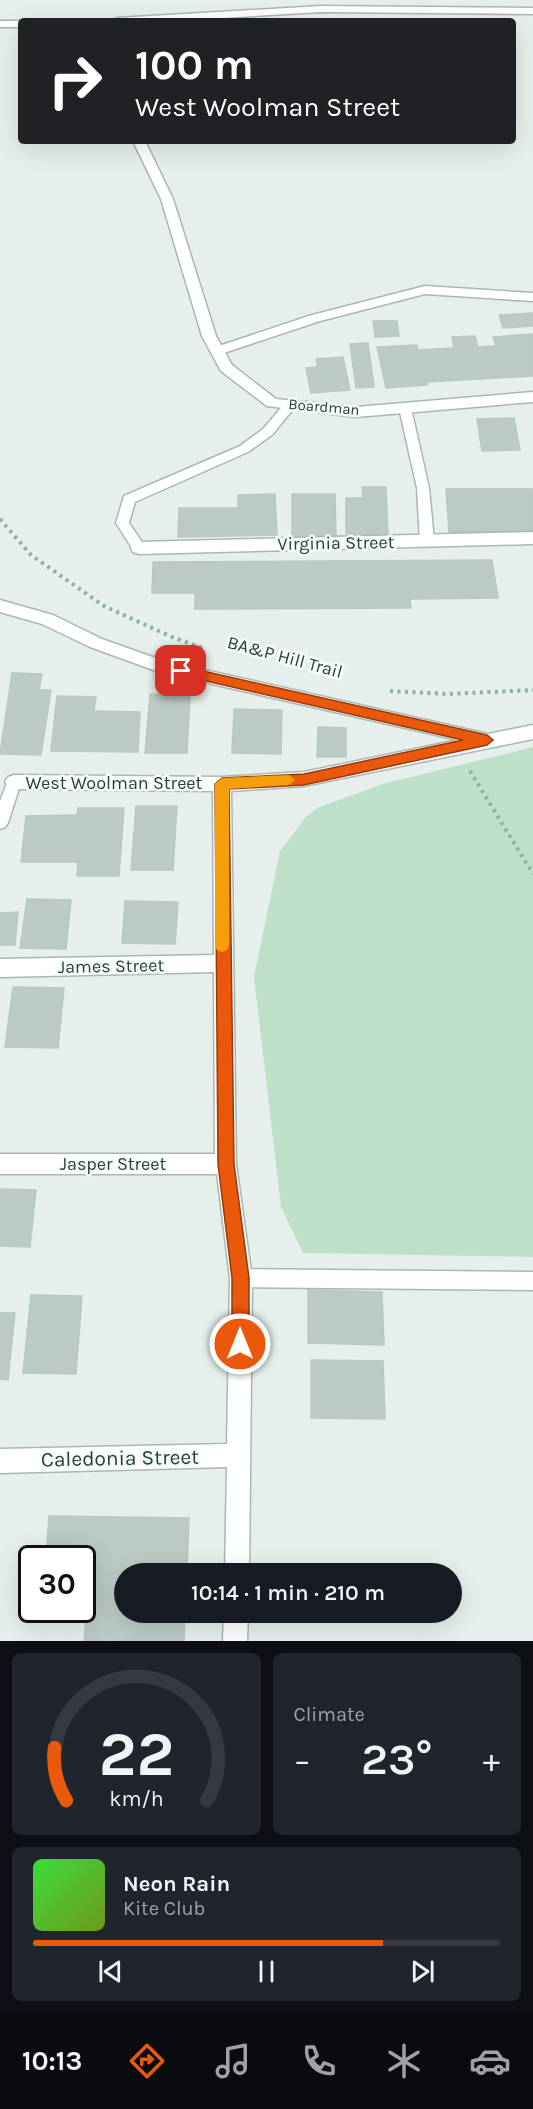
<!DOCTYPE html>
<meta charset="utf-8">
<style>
body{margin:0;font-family:Karla,sans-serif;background:#20242c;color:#f1f3f6;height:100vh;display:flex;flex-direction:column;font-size:22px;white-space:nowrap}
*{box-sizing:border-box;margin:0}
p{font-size:20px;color:#9ea1a6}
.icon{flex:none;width:33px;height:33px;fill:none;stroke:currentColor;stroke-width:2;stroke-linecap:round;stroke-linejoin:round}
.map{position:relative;height:1641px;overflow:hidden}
.details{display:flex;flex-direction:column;gap:12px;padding:12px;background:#0d0f14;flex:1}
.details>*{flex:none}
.top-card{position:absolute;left:18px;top:18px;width:498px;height:126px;border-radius:6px;box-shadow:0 6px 24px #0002;background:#202124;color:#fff;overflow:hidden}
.speed{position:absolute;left:18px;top:1545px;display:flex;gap:12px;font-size:30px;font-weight:700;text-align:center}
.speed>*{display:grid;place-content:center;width:78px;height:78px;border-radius:50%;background:#171b24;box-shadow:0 6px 24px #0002;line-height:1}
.speed .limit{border:3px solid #111;border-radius:9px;background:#fff;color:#111}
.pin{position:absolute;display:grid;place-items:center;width:51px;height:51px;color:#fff;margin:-26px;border-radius:12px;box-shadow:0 3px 9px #0006}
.me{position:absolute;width:66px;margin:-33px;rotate:0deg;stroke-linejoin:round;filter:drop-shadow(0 0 4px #0008)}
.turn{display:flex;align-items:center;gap:21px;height:126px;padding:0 18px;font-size:27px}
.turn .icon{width:78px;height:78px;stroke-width:2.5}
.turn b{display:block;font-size:42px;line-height:51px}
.big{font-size:45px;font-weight:600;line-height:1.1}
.details .tile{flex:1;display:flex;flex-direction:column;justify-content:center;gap:9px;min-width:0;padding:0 21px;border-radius:9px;background:#20242c}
.details .dial{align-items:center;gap:0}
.dial svg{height:156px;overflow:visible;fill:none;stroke:#363941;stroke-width:7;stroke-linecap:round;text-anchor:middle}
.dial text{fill:#f1f3f6;stroke:none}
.song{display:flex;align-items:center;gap:18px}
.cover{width:72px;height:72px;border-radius:9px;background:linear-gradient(135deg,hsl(120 70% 55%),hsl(80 70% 35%))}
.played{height:6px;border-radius:3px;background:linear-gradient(90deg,#ea580c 75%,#363941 75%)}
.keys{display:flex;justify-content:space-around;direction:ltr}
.heat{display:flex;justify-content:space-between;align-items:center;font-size:33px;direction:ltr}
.details .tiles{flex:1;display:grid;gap:12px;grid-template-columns:1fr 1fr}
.tile:last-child{grid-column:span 2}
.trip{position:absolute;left:114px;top:1563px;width:348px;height:60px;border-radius:30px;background:#171b24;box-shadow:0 6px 24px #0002;font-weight:600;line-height:60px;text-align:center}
.dock{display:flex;height:96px;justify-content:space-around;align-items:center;background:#090b0e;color:#9ea1a6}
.dock .icon{width:42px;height:42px}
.dock .active{color:#ea580c}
.dock b{font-size:27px;color:#f1f3f6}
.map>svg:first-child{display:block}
</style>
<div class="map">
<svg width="533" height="1641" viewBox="0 0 533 1641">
<rect width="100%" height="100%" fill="#e6efeb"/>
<path fill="#bfe0c8" d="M533 747V1257L303 1253 281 1207 254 977 280 851 306 817 319 807 383 784Z"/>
<g fill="#bbcac4" stroke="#b8c9c2" stroke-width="1.5">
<path d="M533 313V326L503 328 499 315Z"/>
<path d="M373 321H397L399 336 375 337Z"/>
<path d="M533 334V376L427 382V385L386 388 377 347 417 345 418 350 454 348 452 337 475 336 478 347 496 346 493 337Z"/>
<path d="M368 343 374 387 356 388 350 344Z"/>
<path d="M343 357 350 390 311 393 306 368 318 367 316 359Z"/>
<path d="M514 418 520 450 482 451 477 419Z"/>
<path d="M362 487H386L388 535 346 534V498H363Z"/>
<path d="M446 489H533V532H449Z"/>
<path d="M275 494 277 535 178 537 179 508H238V495Z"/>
<path d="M292 494H335L336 536H292Z"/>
<path d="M492 560 498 598 410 599 411 608 195 609V593H152L153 562Z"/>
<path d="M12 673 42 674 39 690H51L41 755 0 754Z"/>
<path d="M150 694 190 695 187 753H145Z"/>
<path d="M57 696 96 697 94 711 140 712 138 752 51 751Z"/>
<path d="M234 709 282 710 281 754 232 753Z"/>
<path d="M318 727 346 728V757H317Z"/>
<path d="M136 806H177L173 870H131Z"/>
<path d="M78 808H124L119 876H77L78 862H21L26 816 77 815Z"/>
<path d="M27 899 71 900 66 949 20 948Z"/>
<path d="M125 901 178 902 175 944 122 943Z"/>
<path d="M18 912 15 945H0V913Z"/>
<path d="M13 987 64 988 58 1048 5 1047Z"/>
<path d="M0 1189 36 1190 30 1247 0 1246Z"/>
<path d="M308 1290 382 1292 384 1345 308 1343Z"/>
<path d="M31 1295 82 1296 76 1374 23 1373Z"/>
<path d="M0 1313H15L8 1380 0 1379Z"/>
<path d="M311 1360 383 1361 385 1419 311 1418Z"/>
<path d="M49 1516 189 1518 187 1574H124V1612H185L184 1641H84L88 1594H82V1558H46Z"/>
</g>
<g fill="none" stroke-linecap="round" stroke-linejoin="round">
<g stroke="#a8b8b2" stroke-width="3">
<g id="lane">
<path d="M425 286 533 293V301L425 294 320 321 221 354 217 355 211 351 213 348 312 315Z"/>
<path d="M290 401 296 405 294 408 272 435 248 452 135 502 129 523 146 548 144 551H134L116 523 124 496 240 446 263 429 286 402Z"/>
<path d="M405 404 411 408 429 488 434 541 427 546 420 541 417 488 399 408Z"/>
<path d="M14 776 19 778 21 782 8 823 5 827 0 829V801L9 778Z"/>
<path d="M241 1269 533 1272V1290L241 1287 235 1284 232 1278 235 1272Z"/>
</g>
</g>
<g stroke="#a8b8b2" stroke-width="3">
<g id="street">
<path d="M320 6 533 8V14L320 12 174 21H111L117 18Z"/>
<path d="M0 21H23L21 27H0Z"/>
<path d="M133 141H145L173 199 216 336 232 365 276 399 356 407 533 392V402L356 417 267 406 221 371 202 336 161 199Z"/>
<path d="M533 532V544L139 554 133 552 131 548 133 544 139 542Z"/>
<path d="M0 600 53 615 102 639 161 660 488 734 533 725V739L304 786 231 791 236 1164 252 1278 249 1574H225L227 1467 0 1473V1449L227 1444 230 1278 217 1174H0V1154H215L214 972 0 977V959L214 955 213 791 14 789 8 787 5 782 8 777 14 775 222 777 304 772 458 740 159 672 90 647 42 624 0 612Z"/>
<path d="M224 1612H248L247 1641H223Z"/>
</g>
</g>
<g stroke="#86b3a5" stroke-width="4" stroke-dasharray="3 4.5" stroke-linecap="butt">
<path d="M0 519 31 555 104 606 172 637 205 649"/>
<path d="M390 691 447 694 533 690"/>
<path d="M470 771 533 874"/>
</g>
<use href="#lane" fill="#fff" fill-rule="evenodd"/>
<use href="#street" fill="#fff" fill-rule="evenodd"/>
</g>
<path fill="#ea580c" stroke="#983908" stroke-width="1.5" d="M181 666 487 735 493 740 487 745 304 785 229 789 234 1164 249 1278V1344L246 1350 240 1353 234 1350 232 1344V1278L218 1164 215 784 222 778 304 774 463 740 176 674 174 671 176 667Z"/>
<path fill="#f59e0b" d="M289 775 295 780 289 785 229 789V946L227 950 222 952 217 950 215 946V784L222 778Z"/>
<g text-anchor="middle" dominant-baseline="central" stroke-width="5" stroke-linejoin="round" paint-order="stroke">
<g font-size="15" fill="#24423a" stroke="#f7fbf9">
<text transform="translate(324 407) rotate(5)">Boardman</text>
</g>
<g font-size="18" fill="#24423a" stroke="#f7fbf9">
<text transform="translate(336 543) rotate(-1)">Virginia Street</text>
<text transform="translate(285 657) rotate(15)">BA&amp;P Hill Trail</text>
<text x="114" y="783">West Woolman Street</text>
<text transform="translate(111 966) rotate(-1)">James Street</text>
<text x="113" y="1164">Jasper Street</text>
</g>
<g font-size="21" fill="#24423a" stroke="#f7fbf9">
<text transform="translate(120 1458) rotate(-1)">Caledonia Street</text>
</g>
</g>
</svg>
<div class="speed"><div class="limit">30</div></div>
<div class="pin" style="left:181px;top:671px;background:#d93025"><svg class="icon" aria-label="arrive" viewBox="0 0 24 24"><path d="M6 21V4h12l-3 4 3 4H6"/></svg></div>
<svg class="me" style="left:240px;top:1344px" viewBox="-20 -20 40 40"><circle r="17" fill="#ea580c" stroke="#fff" stroke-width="3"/><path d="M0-11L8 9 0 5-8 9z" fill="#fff"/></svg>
<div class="trip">10:14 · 1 min · 210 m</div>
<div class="top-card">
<div class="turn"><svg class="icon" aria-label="right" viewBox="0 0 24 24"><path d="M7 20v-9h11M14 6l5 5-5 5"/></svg><div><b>100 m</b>West Woolman Street</div></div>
</div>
</div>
<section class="details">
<div class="tiles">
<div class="tile dial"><svg viewBox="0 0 100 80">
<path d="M14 69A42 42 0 1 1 86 69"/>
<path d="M14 69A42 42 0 0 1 8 42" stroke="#ea580c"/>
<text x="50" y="56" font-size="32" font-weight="700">22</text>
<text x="50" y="72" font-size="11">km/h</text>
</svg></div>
<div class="tile"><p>Climate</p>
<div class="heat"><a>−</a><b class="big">23°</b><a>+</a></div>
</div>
<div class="tile">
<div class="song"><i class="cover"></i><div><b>Neon Rain</b><p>Kite Club</p></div></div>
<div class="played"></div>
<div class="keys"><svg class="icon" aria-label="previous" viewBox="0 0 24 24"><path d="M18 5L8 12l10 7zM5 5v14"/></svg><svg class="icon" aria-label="pause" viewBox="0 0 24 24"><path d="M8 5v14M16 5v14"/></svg><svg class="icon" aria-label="next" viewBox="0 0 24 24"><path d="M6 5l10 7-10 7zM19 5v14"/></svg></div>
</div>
</div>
</section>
<nav class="dock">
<b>10:13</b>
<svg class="icon active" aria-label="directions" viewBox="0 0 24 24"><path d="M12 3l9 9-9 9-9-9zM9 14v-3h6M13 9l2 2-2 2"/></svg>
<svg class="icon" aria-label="music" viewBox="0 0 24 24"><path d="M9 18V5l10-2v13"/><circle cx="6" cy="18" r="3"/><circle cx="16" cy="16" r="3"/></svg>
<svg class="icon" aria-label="phone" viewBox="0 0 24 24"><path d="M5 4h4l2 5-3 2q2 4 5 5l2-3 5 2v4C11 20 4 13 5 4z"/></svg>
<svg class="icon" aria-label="climate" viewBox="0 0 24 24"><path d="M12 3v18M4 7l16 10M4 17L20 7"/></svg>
<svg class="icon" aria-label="car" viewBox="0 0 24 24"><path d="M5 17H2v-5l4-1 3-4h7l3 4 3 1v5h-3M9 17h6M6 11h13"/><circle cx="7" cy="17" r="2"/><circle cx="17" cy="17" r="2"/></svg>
</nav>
